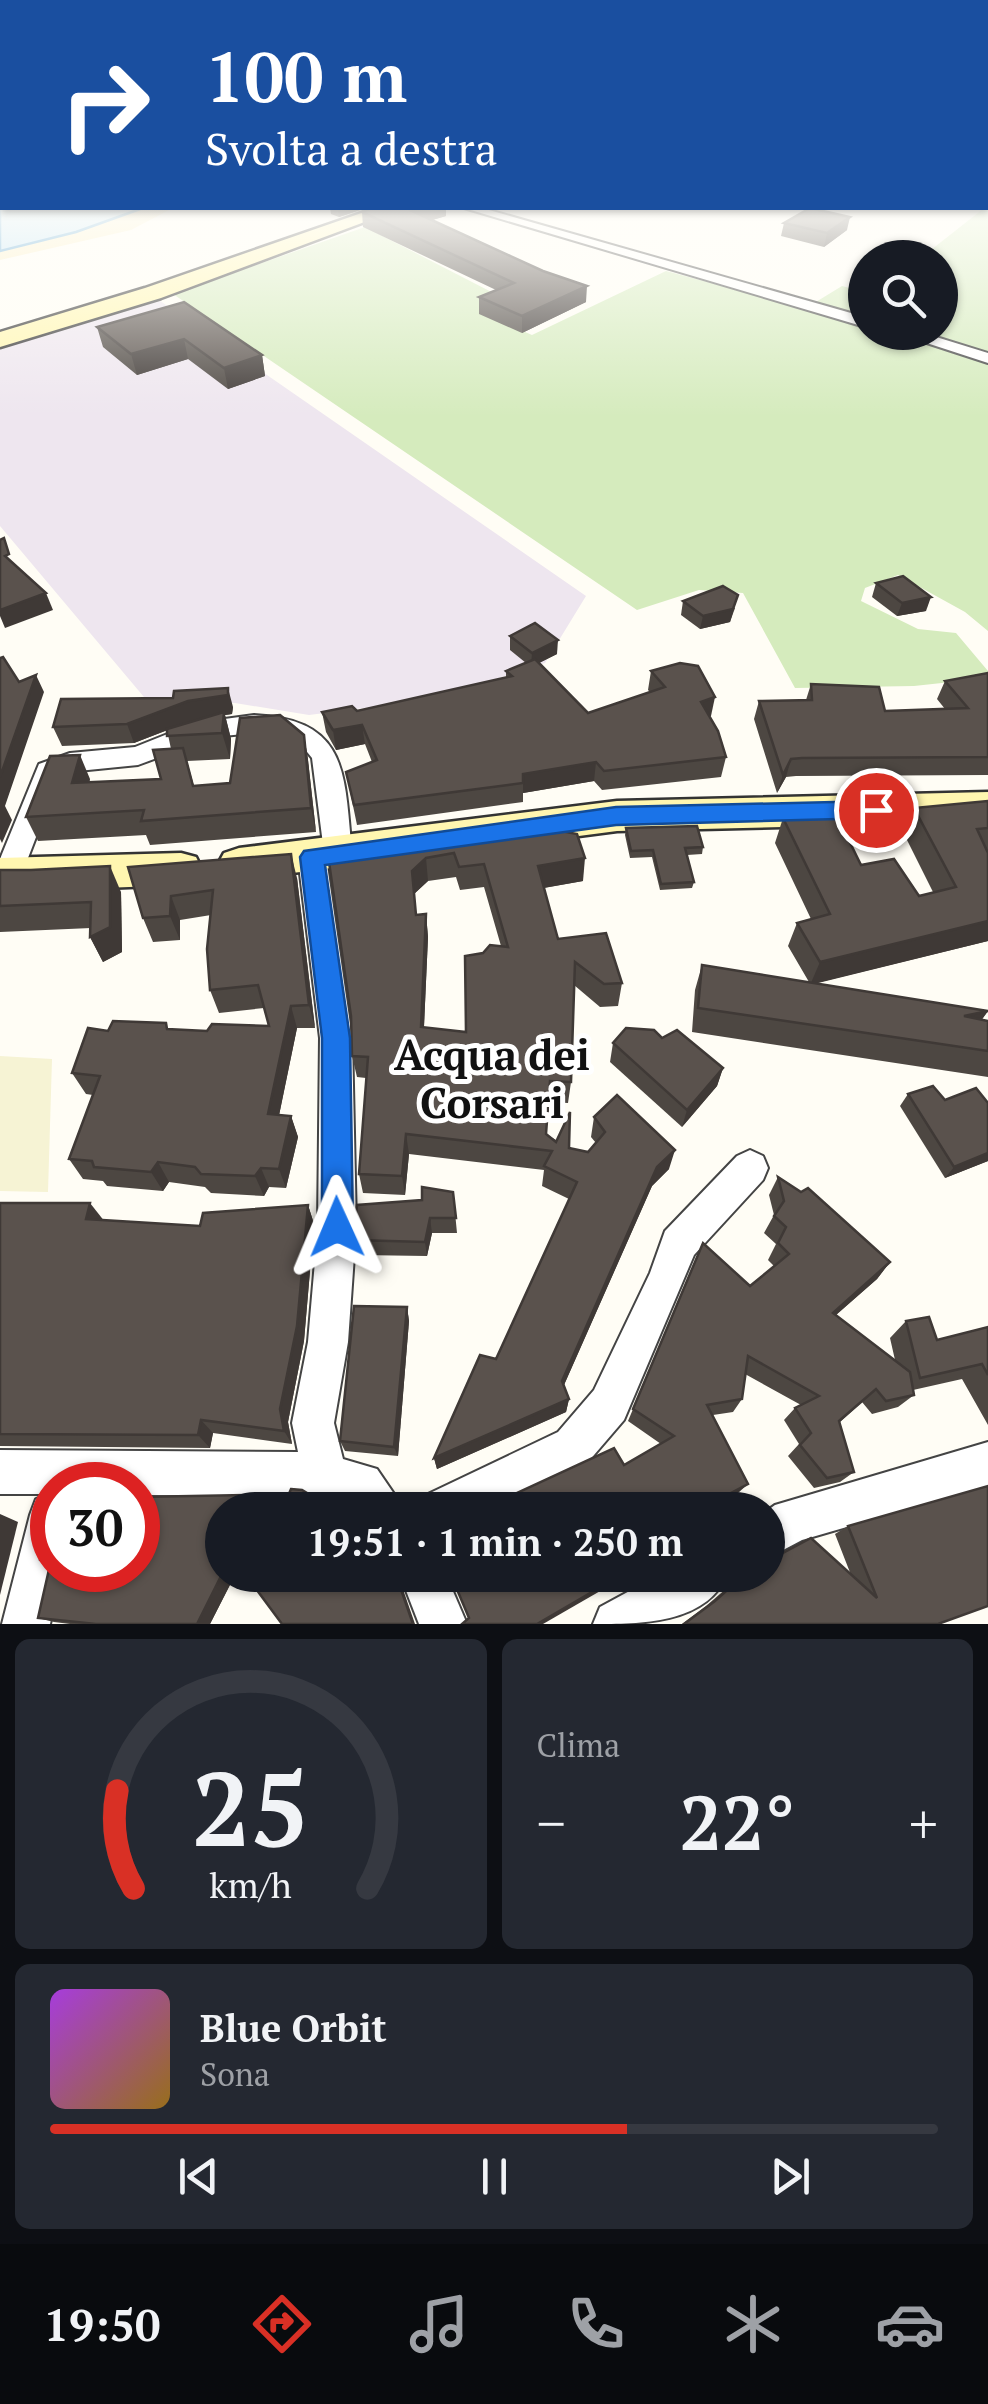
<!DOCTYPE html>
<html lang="it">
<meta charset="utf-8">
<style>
body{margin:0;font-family:"PT Serif",serif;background:#242831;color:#f1f3f6;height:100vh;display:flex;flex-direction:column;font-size:38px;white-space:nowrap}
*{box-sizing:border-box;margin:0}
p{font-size:32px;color:#9ea1a6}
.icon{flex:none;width:55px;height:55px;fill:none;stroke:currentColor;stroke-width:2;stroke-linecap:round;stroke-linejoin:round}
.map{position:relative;height:1624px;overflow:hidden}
.details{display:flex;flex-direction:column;gap:15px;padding:15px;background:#0d0f14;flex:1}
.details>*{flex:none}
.top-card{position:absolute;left:0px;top:0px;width:990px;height:210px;box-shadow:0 2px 8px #0004;background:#1a4fa0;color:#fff;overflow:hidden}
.controls{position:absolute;left:848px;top:240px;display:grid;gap:20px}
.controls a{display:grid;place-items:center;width:110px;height:110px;border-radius:50%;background:#171b24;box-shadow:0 2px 8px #0004;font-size:50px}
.speed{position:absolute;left:30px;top:1462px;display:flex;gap:20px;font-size:50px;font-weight:700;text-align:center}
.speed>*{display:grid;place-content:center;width:130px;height:130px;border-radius:50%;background:#171b24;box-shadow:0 2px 8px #0004;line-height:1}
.speed .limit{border:15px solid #d22;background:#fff;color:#111}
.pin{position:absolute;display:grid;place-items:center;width:85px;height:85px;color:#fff;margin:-42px;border:5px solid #fff;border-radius:50%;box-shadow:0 2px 10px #0007}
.me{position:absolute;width:110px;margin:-55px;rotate:359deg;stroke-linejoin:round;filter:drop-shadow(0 0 8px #0008)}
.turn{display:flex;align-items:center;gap:35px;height:210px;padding:0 40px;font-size:45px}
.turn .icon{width:130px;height:130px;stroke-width:2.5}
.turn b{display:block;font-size:70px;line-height:85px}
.big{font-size:75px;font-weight:600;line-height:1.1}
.details .card{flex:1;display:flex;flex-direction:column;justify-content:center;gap:15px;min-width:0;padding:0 35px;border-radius:15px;background:#242831}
.details .dial{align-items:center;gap:0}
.dial svg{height:260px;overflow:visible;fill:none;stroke:#363941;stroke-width:7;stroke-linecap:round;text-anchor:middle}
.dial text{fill:#f1f3f6;stroke:none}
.song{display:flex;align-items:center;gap:30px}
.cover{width:120px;height:120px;border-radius:15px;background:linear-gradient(135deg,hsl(280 70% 55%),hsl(40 70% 35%))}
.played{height:10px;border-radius:5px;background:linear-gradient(90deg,#d93025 65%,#363941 65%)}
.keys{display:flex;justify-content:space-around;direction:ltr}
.heat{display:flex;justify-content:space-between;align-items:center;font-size:55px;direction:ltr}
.details .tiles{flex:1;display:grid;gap:15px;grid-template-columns:1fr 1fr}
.card:last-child{grid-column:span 2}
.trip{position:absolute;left:205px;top:1492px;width:580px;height:100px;border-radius:50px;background:#171b24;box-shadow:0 2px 8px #0004;font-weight:600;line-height:100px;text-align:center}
.menu{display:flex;height:160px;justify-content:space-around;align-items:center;background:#090b0e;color:#9ea1a6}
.menu .icon{width:70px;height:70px}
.menu .selected{color:#d93025}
.menu b{font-size:45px;color:#f1f3f6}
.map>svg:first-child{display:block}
</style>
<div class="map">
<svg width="988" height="1624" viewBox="0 0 988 1624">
<rect width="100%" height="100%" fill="#fffdf5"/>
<path fill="#eee6ef" d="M156 298 586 596 545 663 435 699 309 715 235 703H149L0 526V345Z"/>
<path fill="#f6f3d4" d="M0 1056 52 1059 48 1192 0 1191Z"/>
<path fill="#d5ebbd" d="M988 205V631L965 612 898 575 865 588 861 601 918 629 956 633 988 671V678L914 686 795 688 743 593 699 590 637 610 173 294 365 227 507 300 479 312 532 335 666 271 806 308 842 286 865 292V332H940V258L922 257Z"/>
<path fill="#fbeec1" d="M141 208H173L131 230 0 260V251L76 232Z"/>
<path fill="#b9e0f7" stroke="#3f96cf" stroke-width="2.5" d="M0 190 2 208H143L76 232 0 251Z"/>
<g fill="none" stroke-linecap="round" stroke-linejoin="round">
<g stroke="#444" stroke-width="4">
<g id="street">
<path d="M464 208H482L865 317V327Z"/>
<path d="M893 332H920L988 353V363Z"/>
<path d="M254 715C350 719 344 776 352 853L348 861 338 864 326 858 352 1038 356 1227 348 1342 334 1423 343 1459 377 1469 405 1510H355L350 1504 303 1496 138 1495V1485H52V1570H62L50 1624H2L30 1515 36 1499 49 1494H0V1450L298 1452 292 1423 308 1342 318 1227 320 1038 298 857 302 849 312 846 324 852 312 758 299 742 286 736 254 733 213 737 138 765 68 772 59 777 18 884 0 885V859L39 764 70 753 135 747 195 723Z"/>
<path d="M750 1150 763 1156 768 1168 763 1180 694 1255 624 1420 588 1462 491 1510H422L428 1494 558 1432 594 1390 650 1273 665 1231 737 1156Z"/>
<path d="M988 1442V1486L802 1540 768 1558V1510L775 1505Z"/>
<path d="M400 1575H446L467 1624H419Z"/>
<path d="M659 1575H727C706 1624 640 1624 593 1624L600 1607Z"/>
</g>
</g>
<g stroke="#333" stroke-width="5">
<g id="secondary">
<path d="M376 208H402L161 298 0 347V332L145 288Z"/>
<path d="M988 792V822L617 831 239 880 224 875 218 864 224 853 239 848 617 801Z"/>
<path d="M181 853 196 857 202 869 196 881 181 885 0 892V858Z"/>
</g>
</g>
<use href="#street" fill="#fff" fill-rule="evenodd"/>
<use href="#secondary" fill="#fff6b0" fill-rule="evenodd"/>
</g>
<g fill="#4d4742" fill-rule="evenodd">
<path d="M330 208H366L339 217 331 214Z"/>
<path d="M371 208H446V216L432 220 586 302 522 333 479 314V297L496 290 363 227 362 212Z"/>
<path d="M784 223 847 230 824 247 781 236Z"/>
<path d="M184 302 262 355 265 376 228 389 188 359 137 375 103 347 97 327Z"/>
<path d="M876 583 926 611 897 616 872 597Z"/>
<path d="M683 601 735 608 730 622 700 629 681 615Z"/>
<path d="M510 636 557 654 539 663 588 713 650 692 648 690 651 671 711 716H710L726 757 721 777 602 790 594 781 523 793V802L357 825 346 772 372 762 365 744 336 750 326 732 322 712 357 711 506 677V671L526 663 510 650Z"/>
<path d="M988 673V775L796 776 786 777 777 793 754 719 759 701 806 700 811 684 885 711 945 709 937 699 945 681Z"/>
<path d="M233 707 232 714 225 715 231 739 230 759 187 761 194 786 230 783 304 735 308 760 316 832 150 845 146 835 38 841 26 817 90 779 89 782 161 779 171 749 167 730 134 743 62 746 53 727Z"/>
<path d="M988 801V941L816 983 988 1011 981 1020 988 1021V1077L692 1032 695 990 702 965 809 982 788 946 797 923 811 919 775 843 783 818 861 865 919 896 933 892 903 832 914 808Z"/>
<path d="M626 828 703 847 702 854 687 855 694 882 692 888 660 890 652 857 630 858 625 835Z"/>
<path d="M566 832 583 881 544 888 558 939 622 983 618 1006 600 1007 574 985 571 1082 568 1103 549 1102 546 1134 569 1148 588 1152 596 1143 591 1137 594 1117 669 1169 652 1186 564 1385 569 1399 566 1412 437 1469 434 1458 496 1359 569 1199 542 1186 544 1170 409 1154 405 1195 363 1193 359 1174 366 1078 357 1077 352 1056 351 1016 329 862ZM456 877 460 890 484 887 501 946 483 953 466 1032 424 1027 428 937 426 914 416 915 414 894 428 881Z"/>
<path d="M128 867 297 878 315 1028H297L279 1115 291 1116 298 1137 286 1188 269 1187 264 1196 211 1193 205 1187 169 1182 163 1191 107 1186 103 1181 83 1179 69 1159 93 1095 86 1094 72 1073 108 1031 168 1029 207 1031 269 1026 264 1008 219 1013 210 990 211 915 180 920V940L153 942 143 918Z"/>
<path d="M0 870 121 892 122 952 103 962 90 937 91 928 0 932Z"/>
<path d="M662 1038 723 1068 717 1086 682 1127 610 1062 613 1043Z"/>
<path d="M908 1094 945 1100 988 1161 945 1178 900 1106Z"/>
<path d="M778 1177 890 1262 877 1279 836 1315 895 1360 890 1338 906 1321 937 1340 988 1327V1425L962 1379 913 1390 914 1395 898 1407 872 1414 862 1402 840 1422 854 1472 840 1482 814 1488 788 1456 799 1444 784 1420 795 1408 801 1405 745 1374 742 1399 733 1412 713 1415 738 1493 707 1510H455L493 1504 624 1465 661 1444 628 1421 703 1243 750 1286 774 1266 768 1260 776 1244 764 1233 774 1215 769 1195Z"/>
<path d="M453 1192 457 1233H432L427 1256 359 1255 354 1240 422 1200Z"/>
<path d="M0 1203 104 1220 200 1226 308 1205 314 1224 304 1341 288 1422 292 1444 213 1433 210 1448 0 1446Z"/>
<path d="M407 1307 409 1321 398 1456 345 1451 340 1441Z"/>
<path d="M245 1495 253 1503 222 1575H235L210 1624H70L54 1622 38 1618 148 1497Z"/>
<path d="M848 1526 938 1624H682L706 1606 742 1575H768V1553L775 1548 781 1554 851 1575 835 1534Z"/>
</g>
<g fill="#3f3936">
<path d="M338 208H366L339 217Z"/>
<path d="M424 208H446V216L412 226V211Z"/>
<path d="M850 217 847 230 824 247 827 233Z"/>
<path d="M587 286 586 302 522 333V316Z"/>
<path d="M184 339 188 359 137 375 131 354Z"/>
<path d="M262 355 265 376 228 389 224 368Z"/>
<path d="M46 593 53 610 5 628 0 616V610Z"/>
<path d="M738 595 730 622 700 629 703 616Z"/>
<path d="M931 597 926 611 897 616 902 603Z"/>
<path d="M558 640 557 654 531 667 532 653Z"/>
<path d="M36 675 44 692 5 806 12 820 2 843 0 839V777Z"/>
<path d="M228 688 233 707 232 714 225 715 231 739 230 759 222 733 224 715 194 720 134 743 127 724 188 701Z"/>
<path d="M715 697 711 716 697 721 701 702Z"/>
<path d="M362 725 365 744 336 750 333 730Z"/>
<path d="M304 735 308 760 316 832 311 808Z"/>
<path d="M80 755 90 779 83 808 72 783Z"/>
<path d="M791 759 786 777 777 793 783 775Z"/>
<path d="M596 762 594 781 523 793V774Z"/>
<path d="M291 854 297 878 315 1028 309 1005Z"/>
<path d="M426 858 428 881 414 894 412 871Z"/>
<path d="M585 858 583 881 537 889 538 866Z"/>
<path d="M110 866 121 892 122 952 103 962 90 937Z"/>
<path d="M171 896 180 920V940L170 916Z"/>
<path d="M426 914 428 937 423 1048 421 1027Z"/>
<path d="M988 921V941L810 985 820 962Z"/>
<path d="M291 1006 297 1028 275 1135 268 1114Z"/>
<path d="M988 1011 971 1035 964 1016Z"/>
<path d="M723 1068 717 1086 682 1127 687 1110Z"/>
<path d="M291 1116 298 1137 286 1188 279 1169Z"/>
<path d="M406 1134 409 1154 405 1195 402 1176Z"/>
<path d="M675 1150 669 1169 652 1186 560 1394 562 1381 657 1167Z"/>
<path d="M988 1153V1161L945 1178 954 1167Z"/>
<path d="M158 1162 169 1182 163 1191 151 1172Z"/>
<path d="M261 1168 269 1187 264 1196 255 1176Z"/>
<path d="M90 1203 105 1222 86 1219Z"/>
<path d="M308 1205 314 1224 304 1341 288 1422 292 1444 284 1431 280 1409Z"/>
<path d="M430 1218 432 1233 427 1256 425 1242Z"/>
<path d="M890 1262 877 1279 821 1328 833 1313Z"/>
<path d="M407 1307 409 1321 398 1456 394 1447Z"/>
<path d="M569 1399 566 1412 437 1469 434 1458Z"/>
<path d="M201 1420 213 1433 210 1448 198 1435Z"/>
<path d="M748 1484 738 1493 707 1510H698Z"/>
<path d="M245 1495 253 1503 252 1510H241Z"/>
<path d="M0 1514 18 1522 0 1595Z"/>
<path d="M222 1575H235L210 1624H197Z"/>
<path d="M396 1575H398L415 1624H413Z"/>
<path d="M621 1575H628L543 1624H537Z"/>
</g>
<g fill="#5a524d" stroke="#3f3936" stroke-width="2.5" fill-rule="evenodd">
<path d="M371 208H424L412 211 543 271 587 286 522 316 479 297 514 283 362 212Z"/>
<path d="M810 208 850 217 827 233 784 223Z"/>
<path d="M184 302 262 355 224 368 184 339 131 354 97 327Z"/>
<path d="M4 538 9 554 5 556 46 593 0 610V540Z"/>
<path d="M903 576 931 597 902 603 876 583Z"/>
<path d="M723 586 738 595 733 609 703 616 683 601Z"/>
<path d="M535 623 558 640 532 653 510 636Z"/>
<path d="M3 657 19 682 36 675 0 777V658Z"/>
<path d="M535 659 588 713 665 687 651 671 680 663 698 666 715 697 701 702 718 731 726 757 604 771 596 762 523 774V783L354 805 346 772 377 760 362 725 333 730 322 712 352 706 357 711 512 676 506 671Z"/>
<path d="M988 673V757L802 758 791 759 783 775 759 701 812 700 811 684 879 687 885 711 968 708 945 681Z"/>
<path d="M228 688V695L188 701 127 724 53 727 61 699 173 698 174 691Z"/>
<path d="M224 712 222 733 167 736V729Z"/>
<path d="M280 715 304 735 311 808 141 821 144 810 26 817 50 756 80 755 72 783 161 779 153 750 183 748 193 786 230 783 240 718Z"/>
<path d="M988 801V828L977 829 988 853V921L820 962 797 923 830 914 783 818 835 812 861 865 894 859 919 896 956 887 914 808Z"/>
<path d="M564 819 566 832 577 834 585 858 538 866 558 939 606 933 622 983 604 984 575 962 571 1082 550 1081 546 1134 556 1142 570 1112 569 1148 588 1152 605 1132 594 1117 617 1095 675 1150 657 1167 562 1381 569 1399 434 1458 480 1355 496 1359 577 1182 544 1166 552 1151 406 1134 402 1176 359 1174 368 1057 352 1056 351 1016 329 862 425 848 424 837ZM454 853 459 867 484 864 508 947 490 945 483 953 465 956 466 1032 421 1027 426 914 416 915 412 871 426 858Z"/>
<path d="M697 826 703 847 685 848 694 882 661 884 653 850 631 851 626 828Z"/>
<path d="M291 854 309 1005 291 1006 268 1114 291 1116 279 1169 261 1168 255 1176 201 1174 195 1167 158 1162 151 1172 94 1167 92 1161 69 1159 100 1076 72 1073 88 1028 108 1031 113 1021 166 1023 167 1029 207 1031 212 1024 269 1026 258 985 210 990 207 949 213 890 171 896 170 916 143 918 128 867Z"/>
<path d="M110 866V927L90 937 91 902 0 906V870H31Z"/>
<path d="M702 965 988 1011 964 1016 988 1021V1051L698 1008Z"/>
<path d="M626 1028 654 1030 662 1038 677 1030 723 1068 687 1110 613 1043Z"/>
<path d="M933 1086 945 1100 976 1088 988 1103V1153L954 1167 908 1094Z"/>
<path d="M778 1177 801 1192 808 1188 890 1262 833 1313 910 1372 914 1395 886 1401 876 1389 839 1421 854 1472 827 1478 800 1445 811 1433 795 1408 819 1396 748 1356 742 1399 707 1405 748 1484 698 1510H455L470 1505 493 1504 614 1448 624 1465 674 1436 633 1409 703 1243 750 1286 789 1254 778 1243 786 1227 774 1216 784 1201Z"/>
<path d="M422 1187 453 1192 456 1218H430L425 1242 354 1240 357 1205 422 1200Z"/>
<path d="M0 1203H90L86 1219 200 1226 203 1213 308 1205 297 1326 280 1409 284 1431 201 1420 198 1435 0 1434Z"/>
<path d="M354 1306 407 1307 394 1447 340 1441Z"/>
<path d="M929 1317 937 1340 988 1327V1375L982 1364 920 1378 906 1321Z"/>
<path d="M988 1486V1606L938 1624H684L715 1601 744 1575H768V1554L775 1548 781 1554 811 1538 877 1598 848 1526Z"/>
<path d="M291 1489 302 1490 335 1510H282Z"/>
<path d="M245 1495 241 1510H222V1574L197 1624H96L38 1618 50 1565 40 1560V1546L52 1496V1570H138V1497Z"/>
<path d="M254 1575H396L413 1624H282L251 1582Z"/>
<path d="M451 1575H621L537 1624H462L469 1618Z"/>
</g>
<linearGradient id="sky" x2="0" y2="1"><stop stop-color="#95c6ee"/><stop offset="0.46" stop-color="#fffefa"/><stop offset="1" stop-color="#fffefa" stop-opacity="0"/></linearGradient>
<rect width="988" height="417" fill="url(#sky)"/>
<path fill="#1a73e8" stroke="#114b97" stroke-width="2.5" d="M876 801 888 810 876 818 616 825 325 865 350 1038 353 1227 348 1238 337 1242 326 1238 322 1227V1038L300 857 304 851 616 807Z"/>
<g text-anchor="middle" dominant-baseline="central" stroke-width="10" stroke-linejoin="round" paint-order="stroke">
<g font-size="42" font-weight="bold" fill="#111" stroke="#fff">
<text x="492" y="1054">Acqua dei<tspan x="492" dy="48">Corsari</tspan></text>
</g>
</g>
</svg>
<div class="controls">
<a><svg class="icon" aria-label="search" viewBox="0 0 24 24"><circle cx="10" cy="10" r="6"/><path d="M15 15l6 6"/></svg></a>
</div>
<div class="speed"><div class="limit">30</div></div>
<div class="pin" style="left:876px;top:810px;background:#d93025"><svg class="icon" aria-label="arrive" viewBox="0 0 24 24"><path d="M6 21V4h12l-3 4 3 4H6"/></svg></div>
<svg class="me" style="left:337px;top:1227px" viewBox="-20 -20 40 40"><path d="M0-17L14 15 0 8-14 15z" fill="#1a73e8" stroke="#fff" stroke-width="4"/></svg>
<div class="trip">19:51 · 1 min · 250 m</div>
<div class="top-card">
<div class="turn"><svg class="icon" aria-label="right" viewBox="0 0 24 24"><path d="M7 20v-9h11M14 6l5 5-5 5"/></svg><div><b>100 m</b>Svolta a destra</div></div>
</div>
</div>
<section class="details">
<div class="tiles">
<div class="card dial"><svg viewBox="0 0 100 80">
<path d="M14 69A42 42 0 1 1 86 69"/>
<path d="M14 69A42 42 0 0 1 9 39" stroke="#d93025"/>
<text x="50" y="56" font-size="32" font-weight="700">25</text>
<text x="50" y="72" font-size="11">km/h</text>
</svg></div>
<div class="card"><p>Clima</p>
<div class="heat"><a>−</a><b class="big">22°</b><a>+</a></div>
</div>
<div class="card">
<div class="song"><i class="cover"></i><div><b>Blue Orbit</b><p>Sona</p></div></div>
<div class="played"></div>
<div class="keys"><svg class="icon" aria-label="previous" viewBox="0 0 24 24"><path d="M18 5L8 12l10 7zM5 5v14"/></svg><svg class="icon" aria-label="pause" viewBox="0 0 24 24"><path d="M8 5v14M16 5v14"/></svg><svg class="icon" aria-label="next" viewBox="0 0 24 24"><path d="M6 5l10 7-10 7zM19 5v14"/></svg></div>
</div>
</div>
</section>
<nav class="menu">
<b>19:50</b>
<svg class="icon selected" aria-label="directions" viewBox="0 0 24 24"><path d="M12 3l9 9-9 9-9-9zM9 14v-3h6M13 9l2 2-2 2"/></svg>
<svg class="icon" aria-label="music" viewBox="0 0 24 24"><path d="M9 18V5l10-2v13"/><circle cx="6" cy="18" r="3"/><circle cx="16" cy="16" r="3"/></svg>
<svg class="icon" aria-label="phone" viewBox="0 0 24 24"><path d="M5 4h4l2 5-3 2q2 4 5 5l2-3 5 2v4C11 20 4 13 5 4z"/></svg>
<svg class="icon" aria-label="climate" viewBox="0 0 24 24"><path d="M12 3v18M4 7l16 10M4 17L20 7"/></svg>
<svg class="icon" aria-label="car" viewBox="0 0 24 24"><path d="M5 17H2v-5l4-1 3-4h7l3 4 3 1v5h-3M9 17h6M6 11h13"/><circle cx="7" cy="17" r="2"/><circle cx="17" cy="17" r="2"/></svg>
</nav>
